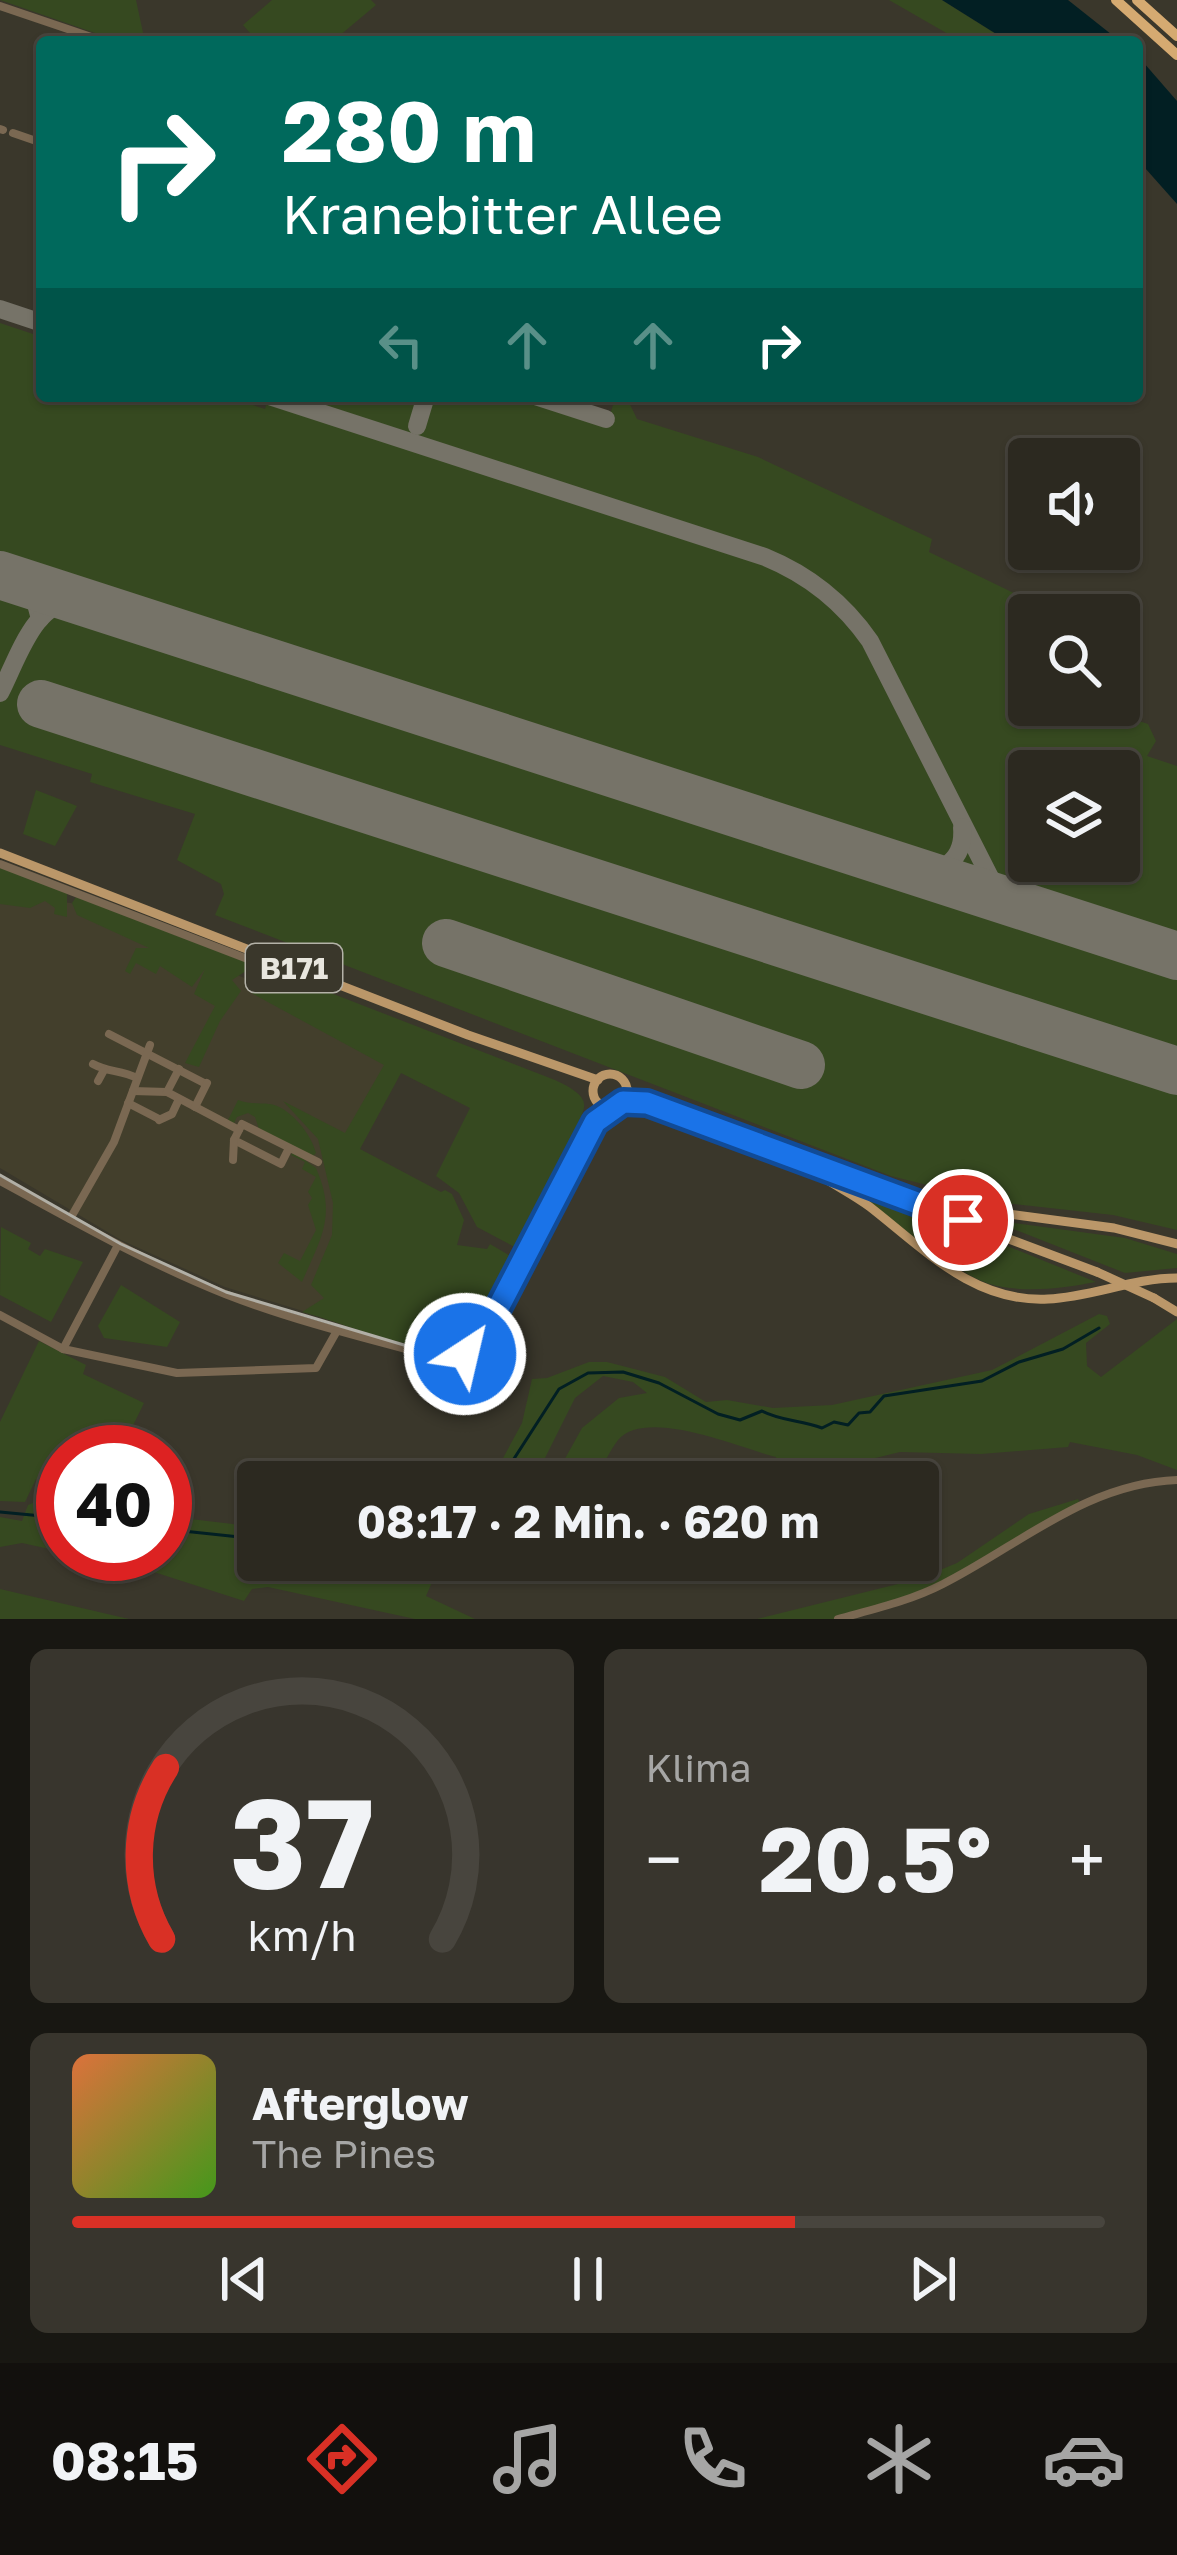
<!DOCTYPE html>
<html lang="de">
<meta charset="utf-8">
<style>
body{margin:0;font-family:"Golos Text",sans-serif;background:#38352d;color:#f1f3f6;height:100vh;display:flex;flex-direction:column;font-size:45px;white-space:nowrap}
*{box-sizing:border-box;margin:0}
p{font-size:39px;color:#a6a6a5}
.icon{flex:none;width:66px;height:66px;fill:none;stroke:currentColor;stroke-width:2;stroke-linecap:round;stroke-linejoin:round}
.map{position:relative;height:1619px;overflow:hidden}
.panel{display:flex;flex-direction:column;gap:30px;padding:30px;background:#181712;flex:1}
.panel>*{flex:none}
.hud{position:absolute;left:36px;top:36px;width:1107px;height:366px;border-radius:12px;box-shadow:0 3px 9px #0004,0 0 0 3px #48453e;background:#00695c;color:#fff;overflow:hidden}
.tools{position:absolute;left:1008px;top:438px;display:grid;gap:24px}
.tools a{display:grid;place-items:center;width:132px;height:132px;border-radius:12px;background:#2c2920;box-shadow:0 3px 9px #0004,0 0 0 3px #48453e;font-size:60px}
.speed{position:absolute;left:36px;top:1425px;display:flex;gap:24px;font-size:60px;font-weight:700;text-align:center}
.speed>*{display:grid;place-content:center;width:156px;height:156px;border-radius:50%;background:#2c2920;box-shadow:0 3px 9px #0004,0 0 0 3px #48453e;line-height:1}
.speed .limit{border:18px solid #d22;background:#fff;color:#111}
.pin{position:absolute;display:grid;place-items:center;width:102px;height:102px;color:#fff;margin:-51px;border:6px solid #fff;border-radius:50%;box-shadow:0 3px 12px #0007}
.me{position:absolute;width:132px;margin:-66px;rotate:35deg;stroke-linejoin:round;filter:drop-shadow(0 0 9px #0008)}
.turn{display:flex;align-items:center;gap:42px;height:252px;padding:0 48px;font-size:54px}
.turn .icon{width:156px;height:156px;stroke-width:2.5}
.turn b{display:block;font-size:84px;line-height:102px}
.lanes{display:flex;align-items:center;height:114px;padding:0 48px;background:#0003;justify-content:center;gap:60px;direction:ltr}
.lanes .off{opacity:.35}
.big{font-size:90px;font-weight:700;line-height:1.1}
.panel .tile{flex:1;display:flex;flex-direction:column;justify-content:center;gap:18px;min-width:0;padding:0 42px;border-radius:18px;background:#38352d}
.panel .dial{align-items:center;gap:0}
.dial svg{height:312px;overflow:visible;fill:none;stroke:#48453e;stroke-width:7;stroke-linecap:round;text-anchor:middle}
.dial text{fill:#f1f3f6;stroke:none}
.song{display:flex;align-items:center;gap:36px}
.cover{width:144px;height:144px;border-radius:18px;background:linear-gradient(135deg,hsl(20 70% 55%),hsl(100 70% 35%))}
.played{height:12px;border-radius:6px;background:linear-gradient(90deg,#d93025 70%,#48453e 70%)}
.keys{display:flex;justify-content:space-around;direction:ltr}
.heat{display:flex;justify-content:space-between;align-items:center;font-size:66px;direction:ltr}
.panel .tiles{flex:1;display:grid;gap:30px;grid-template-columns:1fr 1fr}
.tile:last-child{grid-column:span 2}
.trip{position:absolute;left:237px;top:1461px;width:702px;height:120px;border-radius:12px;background:#2c2920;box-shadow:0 3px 9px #0004,0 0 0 3px #48453e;font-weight:700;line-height:120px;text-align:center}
.dock{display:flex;height:192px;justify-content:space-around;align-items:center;background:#12100d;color:#a6a6a5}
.dock .icon{width:84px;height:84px}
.dock .active{color:#d93025}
.dock b{font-size:54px;color:#f1f3f6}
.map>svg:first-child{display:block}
</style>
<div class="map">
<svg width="1177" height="1619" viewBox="0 0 1177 1619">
<rect width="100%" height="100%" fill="#3a372b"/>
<path fill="#433f2c" d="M0 897 71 903 249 980 398 1062 349 1145 437 1280 407 1343 225 1287 121 1240 0 1168Z"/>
<g fill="#364920" fill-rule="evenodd">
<path d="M0 0H136L145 42H121Z"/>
<path d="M272 0H371L376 5 332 42H258L243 25Z"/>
<path d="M889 0H942L1009 42H962Z"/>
<path d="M0 323 42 337V396H225L265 409 269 396H510L606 427 616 396H626L637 419 758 457 932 539 929 552 1043 607 1038 615H1029V634L1010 673 1012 679 1029 684V705H1091L1148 724 1156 741 1147 756 1177 766V1230L1113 1215 995 1202 891 1176 215 915 224 894 221 884 177 860 195 814 90 782 92 774 0 745ZM1119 771V861H1029V771Z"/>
<path d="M36 790 77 806 55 846 23 834Z"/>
<path d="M0 866 67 893V917L54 914 55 908 45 901 30 908 0 904Z"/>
<path d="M76 897 246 962V971L232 980 241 991 220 1021 199 1067 185 1063 215 1006 194 994 205 969 192 987 160 966 156 974 136 963 130 974 125 971 136 948H149L77 915 72 903Z"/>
<path d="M269 969 555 1080C609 1105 571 1111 574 1149L522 1251 477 1227 459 1193 436 1176 470 1108 401 1073 360 1149 441 1192 445 1190 452 1194 464 1220 457 1245 487 1249 490 1244 517 1260C504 1285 492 1324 472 1343 447 1367 336 1320 302 1312L324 1298 311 1285 332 1235 333 1203 318 1139 283 1101 345 1133 384 1065 253 994 249 983 254 975Z"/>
<path d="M238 1100C252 1106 265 1101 277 1106 294 1113 312 1136 316 1153L313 1156 259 1129 255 1117 248 1113 237 1117 233 1125 227 1122Z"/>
<path d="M293 1152 316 1168C337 1216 321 1238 302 1282L278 1263 284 1253 300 1261 316 1230 308 1205 312 1198 308 1192 316 1177 302 1169 305 1162 291 1155Z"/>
<path d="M849 1184 944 1220 928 1248 848 1186Z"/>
<path d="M1006 1222 1125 1238 1177 1254V1268L1125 1273 1003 1225Z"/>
<path d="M1 1227 31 1243 28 1249 40 1256 45 1249 83 1262 51 1322 0 1295Z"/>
<path d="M970 1231 1096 1282C1048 1291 979 1300 947 1254L946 1243 955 1232Z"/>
<path d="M121 1285 180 1322 167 1347 104 1338 98 1326Z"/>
<path d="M1099 1314 1107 1316 1110 1324 1086 1343 1087 1366 1101 1377 1177 1319V1470L1137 1455 1070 1442 1068 1447 981 1454 900 1452 777 1482 776 1457C739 1448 647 1407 618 1440 609 1452 601 1469 594 1482H577V1476L571 1482H552L582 1428 619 1398 647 1393 633 1382 603 1376 575 1398 533 1482H490L522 1423 532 1379 547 1378 589 1362H607L665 1377 706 1402 727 1400 773 1408 832 1405 992 1370Z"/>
<path d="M39 1341 86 1365 83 1374 144 1403 120 1452H63V1491L36 1479 25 1502 0 1501V1422Z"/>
<path d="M47 1497 63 1499V1552L22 1543 0 1547V1517L22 1521 28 1505Z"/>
<path d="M1078 1499 1081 1505 949 1582 838 1619H757L918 1579 957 1563 1029 1514Z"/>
<path d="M165 1516 258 1527V1560H471L433 1580 426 1596 475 1619H415L268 1587 252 1589 244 1601 157 1573 72 1554H165Z"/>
<path d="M0 1589 129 1619H0Z"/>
</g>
<g fill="#021f23">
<path d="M942 0H1068L1121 42H1009Z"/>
<path d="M1137 55 1177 101V204L1137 159Z"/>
</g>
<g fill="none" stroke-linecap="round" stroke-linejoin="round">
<g stroke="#021f23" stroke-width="3">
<path d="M499 1482 559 1389 588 1373 623 1372 659 1383 718 1414 740 1420 762 1411C781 1421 801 1420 822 1428L834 1422 848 1425 859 1413 870 1412 884 1396 982 1381 1019 1362 1063 1349 1099 1328"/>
<path d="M0 1512 63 1518"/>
<path d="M165 1530H173"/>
<path d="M183 1531 258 1539"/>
</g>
<g stroke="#767368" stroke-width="18">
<path d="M0 309 42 323"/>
<path d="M269 396 765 557C809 575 843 602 870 641L996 889 1020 906"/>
<path d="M535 396 606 419"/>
<path d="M417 426 426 396"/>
<path d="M10 578 33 593 40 619"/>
<path d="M0 693C18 659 35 596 81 601"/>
<path d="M912 871C942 875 965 860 962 827"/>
</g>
<g stroke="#767368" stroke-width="48">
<path d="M0 575 1177 956"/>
<path d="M41 704 1177 1071"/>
<path d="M446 943 801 1065"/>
</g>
<g stroke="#7a6852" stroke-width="8">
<path d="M0 6 106 42"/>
<path d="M0 129 3 130"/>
<path d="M13 133 42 143"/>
<path d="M0 864 302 980"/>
<path d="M109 1034 206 1084"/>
<path d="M93 1064C107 1072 121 1070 137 1078"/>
<path d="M98 1081 104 1070"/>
<path d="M133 1091 167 1092 239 1130 242 1124 318 1162"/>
<path d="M167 1092 179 1069"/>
<path d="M128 1103 159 1119"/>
<path d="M195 1107 207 1083"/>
<path d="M159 1120 172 1114 179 1099"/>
<path d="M595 1121 598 1102"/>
<path d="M239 1130 234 1140 281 1164 289 1148"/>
<path d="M233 1160 234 1140"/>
<path d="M0 1181C74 1221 147 1263 225 1294 294 1321 369 1339 440 1358 457 1359 470 1354 481 1341L591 1130 610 1108"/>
<path d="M70 1219 114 1142 150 1045"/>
<path d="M0 1315 63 1349 177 1373 316 1368 338 1329"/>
<path d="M63 1349 118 1245"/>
<path d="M838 1619C874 1609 910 1601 943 1584 1020 1545 1087 1483 1177 1480"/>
</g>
<g stroke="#bb9769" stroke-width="9">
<path d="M0 853 468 1035 598 1080"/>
<circle cx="610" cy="1091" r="17"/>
<path d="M627 1090 647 1103 1097 1272"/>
<path d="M807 1166C827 1182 850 1192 870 1207 924 1249 974 1303 1048 1299 1092 1297 1133 1278 1177 1278"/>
<path d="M905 1195 1001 1213 1114 1228 1177 1244"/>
<path d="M941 1261C932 1241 946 1229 963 1219"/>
<path d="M1154 1298 1177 1312"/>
</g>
<g stroke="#d5aa71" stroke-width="10">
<path d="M1116 0 1177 55"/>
<path d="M1137 0 1177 36"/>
</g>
<path stroke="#b1afa6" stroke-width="3" d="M0 1175 121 1244 226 1292 451 1359 471 1361 512 1354"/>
<path stroke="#bb9769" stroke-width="9" d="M1097 1272 1154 1298"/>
</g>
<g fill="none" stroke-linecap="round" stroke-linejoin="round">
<g stroke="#114b97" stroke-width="30">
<path id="route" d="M465 1354 483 1337 595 1122 623 1102 647 1103 963 1220"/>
</g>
<use href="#route" stroke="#1a73e8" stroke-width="21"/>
</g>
<g text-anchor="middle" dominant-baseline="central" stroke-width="9" stroke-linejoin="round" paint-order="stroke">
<rect fill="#3a372b" stroke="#b4b2a8" stroke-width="3" x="246" y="944" width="96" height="48" rx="9"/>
<g font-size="30" font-weight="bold" fill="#e8e6de">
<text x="294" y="968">B171</text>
</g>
</g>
</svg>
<div class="tools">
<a><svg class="icon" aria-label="sound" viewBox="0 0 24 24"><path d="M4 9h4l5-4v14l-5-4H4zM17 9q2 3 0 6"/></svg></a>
<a><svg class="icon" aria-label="search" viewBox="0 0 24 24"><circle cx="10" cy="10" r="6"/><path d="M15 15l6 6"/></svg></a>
<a><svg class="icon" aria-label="layers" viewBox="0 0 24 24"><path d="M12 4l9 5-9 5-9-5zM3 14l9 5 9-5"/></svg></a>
</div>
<div class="speed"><div class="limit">40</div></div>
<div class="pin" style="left:963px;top:1220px;background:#d93025"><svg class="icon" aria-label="arrive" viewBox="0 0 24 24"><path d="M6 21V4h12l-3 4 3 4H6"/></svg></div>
<svg class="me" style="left:465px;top:1354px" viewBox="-20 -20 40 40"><circle r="17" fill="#1a73e8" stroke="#fff" stroke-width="3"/><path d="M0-11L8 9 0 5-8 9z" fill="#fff"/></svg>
<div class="trip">08:17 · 2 Min. · 620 m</div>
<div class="hud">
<div class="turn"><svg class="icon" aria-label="right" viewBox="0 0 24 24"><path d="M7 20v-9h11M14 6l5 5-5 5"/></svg><div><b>280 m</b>Kranebitter Allee</div></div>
<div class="lanes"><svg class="icon off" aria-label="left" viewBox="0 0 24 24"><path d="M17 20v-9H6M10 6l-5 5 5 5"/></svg><svg class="icon off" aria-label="ahead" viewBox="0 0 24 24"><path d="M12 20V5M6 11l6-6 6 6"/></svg><svg class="icon off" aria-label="ahead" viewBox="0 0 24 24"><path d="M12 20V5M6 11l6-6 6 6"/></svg><svg class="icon" aria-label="right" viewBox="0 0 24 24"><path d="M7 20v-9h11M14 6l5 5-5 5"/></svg></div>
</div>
</div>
<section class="panel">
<div class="tiles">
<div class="tile dial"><svg viewBox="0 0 100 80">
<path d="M14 69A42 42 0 1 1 86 69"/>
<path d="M14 69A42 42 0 0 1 15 25" stroke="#d93025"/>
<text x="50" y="56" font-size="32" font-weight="700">37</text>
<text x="50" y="72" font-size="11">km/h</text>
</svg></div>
<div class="tile"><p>Klima</p>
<div class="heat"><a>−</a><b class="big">20.5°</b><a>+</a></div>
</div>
<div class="tile">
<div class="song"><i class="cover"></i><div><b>Afterglow</b><p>The Pines</p></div></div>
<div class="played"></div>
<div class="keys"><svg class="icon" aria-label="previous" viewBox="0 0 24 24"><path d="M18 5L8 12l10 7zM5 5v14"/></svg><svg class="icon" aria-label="pause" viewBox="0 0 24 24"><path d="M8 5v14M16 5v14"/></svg><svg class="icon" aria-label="next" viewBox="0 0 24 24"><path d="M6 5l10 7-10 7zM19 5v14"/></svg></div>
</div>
</div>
</section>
<nav class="dock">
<b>08:15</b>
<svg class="icon active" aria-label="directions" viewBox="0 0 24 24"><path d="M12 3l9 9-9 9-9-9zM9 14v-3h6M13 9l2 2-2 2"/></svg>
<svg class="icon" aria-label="music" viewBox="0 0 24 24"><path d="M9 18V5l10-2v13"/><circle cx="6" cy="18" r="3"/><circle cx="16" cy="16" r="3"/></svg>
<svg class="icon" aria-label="phone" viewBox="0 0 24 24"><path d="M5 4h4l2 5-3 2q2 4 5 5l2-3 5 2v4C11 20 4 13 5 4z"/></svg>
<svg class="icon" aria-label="climate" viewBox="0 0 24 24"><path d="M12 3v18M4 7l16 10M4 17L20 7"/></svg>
<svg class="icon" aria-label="car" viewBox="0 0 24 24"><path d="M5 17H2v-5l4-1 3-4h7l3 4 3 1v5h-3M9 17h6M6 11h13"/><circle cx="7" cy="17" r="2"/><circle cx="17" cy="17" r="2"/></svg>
</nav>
